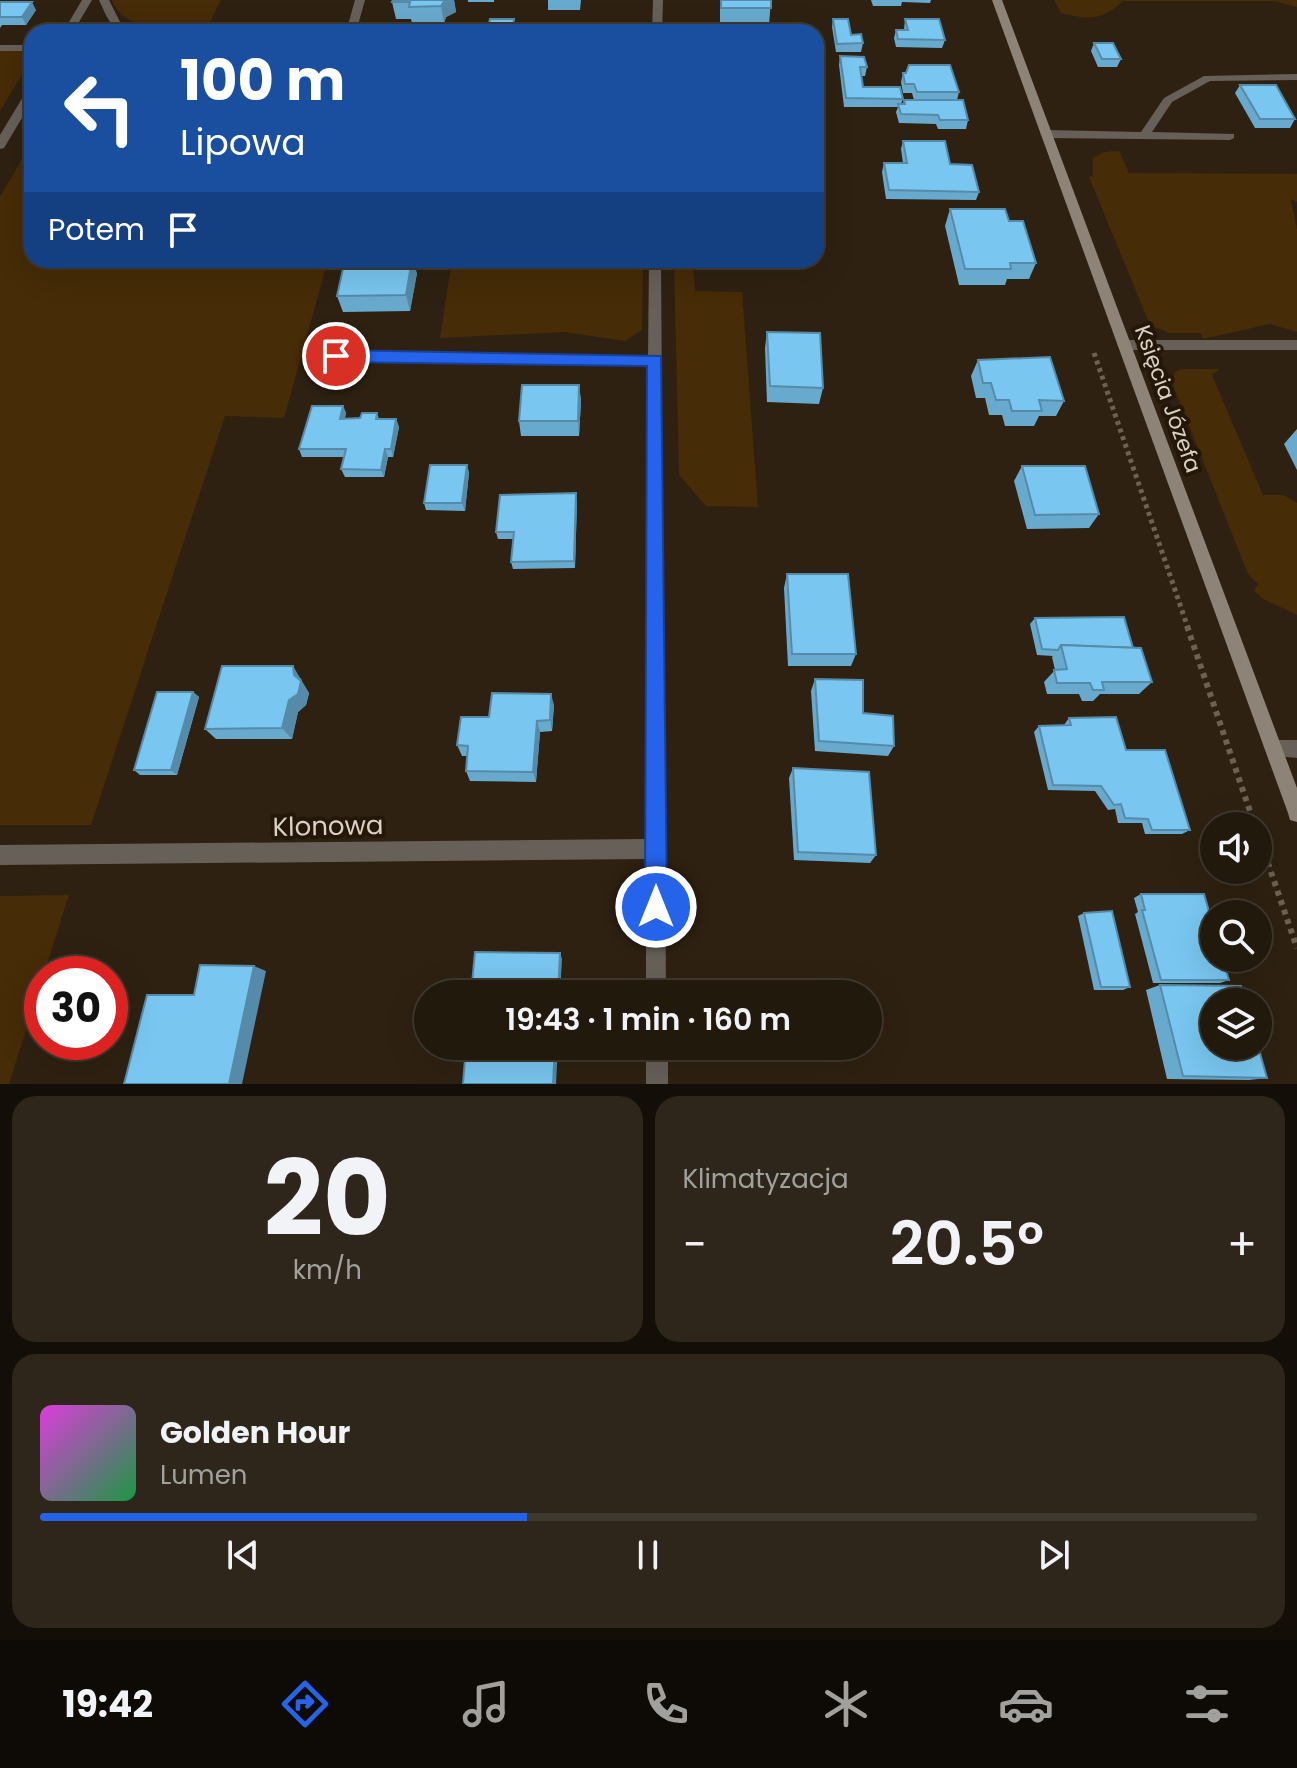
<!DOCTYPE html>
<html lang="pl">
<meta charset="utf-8">
<style>
body{margin:0;font-family:Poppins,sans-serif;background:#2e261b;color:#f1f3f6;height:100vh;display:flex;flex-direction:column;font-size:30px;white-space:nowrap}
*{box-sizing:border-box;margin:0}
p{font-size:26px;color:#a2a09d}
.icon{flex:none;width:44px;height:44px;fill:none;stroke:currentColor;stroke-width:2;stroke-linecap:round;stroke-linejoin:round}
.map{position:relative;height:1084px;overflow:hidden}
.sheet{display:flex;flex-direction:column;gap:12px;padding:12px;background:#130e07;flex:1}
.sheet>*{flex:none}
.guide{position:absolute;left:24px;top:24px;width:800px;height:244px;border-radius:24px;box-shadow:0 8px 32px #0002,0 0 0 2px #3f382e;background:#1a4fa0;color:#fff;overflow:hidden}
.buttons{position:absolute;left:1200px;top:812px;display:grid;gap:16px}
.buttons a{display:grid;place-items:center;width:72px;height:72px;border-radius:50%;background:#22190d;box-shadow:0 8px 32px #0002,0 0 0 2px #3f382e;font-size:40px}
.speed{position:absolute;left:24px;top:956px;display:flex;gap:16px;font-size:40px;font-weight:700;text-align:center}
.speed>*{display:grid;place-content:center;width:104px;height:104px;border-radius:50%;background:#22190d;box-shadow:0 8px 32px #0002,0 0 0 2px #3f382e;line-height:1}
.speed .limit{border:12px solid #d22;background:#fff;color:#111}
.pin{position:absolute;display:grid;place-items:center;width:68px;height:68px;color:#fff;margin:-34px;border:4px solid #fff;border-radius:50%;box-shadow:0 2px 8px #0007}
.me{position:absolute;width:88px;margin:-44px;rotate:0deg;stroke-linejoin:round;filter:drop-shadow(0 0 6px #0008)}
.turn{display:flex;align-items:center;gap:28px;height:168px;padding:0 24px;font-size:36px}
.turn .icon{width:104px;height:104px;stroke-width:2.5}
.turn b{display:block;font-size:56px;line-height:68px}
.then{display:flex;align-items:center;height:76px;padding:0 24px;background:#0003;gap:16px;font-size:30px}
.big{font-size:60px;font-weight:600;line-height:1.1}
.sheet .widget{flex:1;display:flex;flex-direction:column;justify-content:center;gap:12px;min-width:0;padding:0 28px;border-radius:24px;background:#2e261b}
.sheet .dial{align-items:center;gap:0}
.dial b{font-size:104px;line-height:1}
.song{display:flex;align-items:center;gap:24px}
.cover{width:96px;height:96px;border-radius:12px;background:linear-gradient(135deg,hsl(300 70% 55%),hsl(140 70% 35%))}
.played{height:8px;border-radius:4px;background:linear-gradient(90deg,#2563eb 40%,#3f382e 40%)}
.keys{display:flex;justify-content:space-around;direction:ltr}
.heat{display:flex;justify-content:space-between;align-items:center;font-size:44px;direction:ltr}
.sheet .tiles{flex:1;display:grid;gap:12px;grid-template-columns:1fr 1fr}
.widget:last-child{grid-column:span 2}
.trip{position:absolute;left:414px;top:980px;width:468px;height:80px;border-radius:40px;background:#22190d;box-shadow:0 8px 32px #0002,0 0 0 2px #3f382e;font-weight:600;line-height:80px;text-align:center}
.dock{display:flex;height:128px;justify-content:space-around;align-items:center;background:#0e0a05;color:#a2a09d}
.dock .icon{width:56px;height:56px}
.dock .current{color:#2563eb}
.dock b{font-size:36px;color:#f1f3f6}
.map>svg:first-child{display:block}
</style>
<div class="map">
<svg width="1297" height="1084" viewBox="0 0 1297 1084">
<rect width="100%" height="100%" fill="#2e2111"/>
<g fill="#462c07">
<path d="M112 0H221L205 32C177 32 123 32 112 0Z"/>
<path d="M1054 0H1297V7L1274 1H1123C1101 21 1089 20 1061 13Z"/>
<path d="M32 50V58L0 111V51Z"/>
<path d="M32 142V260H328L284 418 225 416 91 825H0V197Z"/>
<path d="M1119 151 1129 173 1297 174V202L1291 199 1297 229V332L1270 324 1203 339 1200 333H1169L1150 325 1089 177 1093 176V158L1104 152Z"/>
<path d="M452 260H643L642 330 625 341 564 332 440 338Z"/>
<path d="M674 260H693L695 291 742 292 758 507 706 506 679 475Z"/>
<path d="M1181 369H1220L1212 375 1263 495H1283L1297 503V615L1263 599 1254 591 1258 584 1248 574 1172 383 1175 372Z"/>
<path d="M69 895 9 1084H0V896Z"/>
</g>
<g fill="none" stroke-linecap="round" stroke-linejoin="round">
<path stroke="#6d6153" stroke-width="5" stroke-dasharray="4 4" stroke-linecap="butt" d="M1094 353 1188 628"/>
<g stroke="#6d6153" stroke-width="6" stroke-dasharray="5 5" stroke-linecap="butt">
<path d="M1187 626 1255 826"/>
<path d="M1258 834 1297 948"/>
</g>
<g fill="#676059" fill-rule="evenodd">
<path d="M1297 74V80L1210 81 1172 102 1152 132 1234 134V138L1230 140 1046 138 1040 134 1046 130 1141 132 1164 98 1204 76Z"/>
<path d="M1124 340H1297V350H1124L1117 345Z"/>
<path d="M1274 740H1297V758L1268 755 1265 749 1268 743Z"/>
</g>
<g fill="#676059" fill-rule="evenodd">
<path d="M82 0H92L73 32H63Z"/>
<path d="M99 0H109L120 22 131 32C111 32 107 17 99 0Z"/>
<path d="M355 0H365L356 32H346Z"/>
<path d="M653 0H663L662 32H652Z"/>
<rect x="0" y="45" width="32" height="6"/>
<path d="M32 89V101L4 148 0 149V135L26 92Z"/>
<path d="M649 260H661L666 994H646V859L0 865V845L646 839 648 366 336 361 329 356 336 351 648 356Z"/>
<rect x="646" y="1046" width="22" height="38"/>
</g>
<path fill="#8e8377" fill-rule="evenodd" d="M992 0H1002L1297 788V822L1290 820 1288 813Z"/>
</g>
<g fill="#68aace">
<path d="M454 0 456 12 446 17 444 23H412L411 19H396L392 2Z"/>
<rect x="468" y="0" width="26" height="2"/>
<path d="M548 0H581L580 10H548Z"/>
<path d="M720 0H771L769 25H720Z"/>
<path d="M871 0H931L930 3 902 2 901 6H873Z"/>
<path d="M0 2 36 10 26 25H2L0 28Z"/>
<path d="M833 19 863 43 861 52H836L832 27Z"/>
<path d="M905 19 945 40 942 48 896 47 894 38 896 30H904Z"/>
<path d="M1094 43 1121 59 1117 67H1098L1091 51Z"/>
<path d="M840 56 867 67 865 76H861L863 87 903 99 901 104H903L904 100H914L912 93H903L901 82 903 73 959 92 957 100 968 120 966 129H938L936 124 899 123 896 112 898 107H844L839 65Z"/>
<path d="M1240 85 1295 119 1290 128H1255L1235 93Z"/>
<path d="M903 141 950 164 979 192 976 200 886 199 882 172 884 163H903L901 149Z"/>
<path d="M950 209 1009 221 1036 263 1029 279H1007L1005 285H959L945 226Z"/>
<path d="M417 273 410 311 343 312 337 296Z"/>
<path d="M767 332 823 388 819 404 767 402 765 348Z"/>
<path d="M978 360 1064 401 1056 416H1039L1034 426H1005L1002 415H989L985 398H976L971 376Z"/>
<path d="M579 385 581 401 579 436H521L519 421Z"/>
<path d="M343 406 346 413 345 418H360L377 413 379 419H396L399 427 393 457H388L384 477H345L341 469 344 457H302L299 449Z"/>
<path d="M1297 429V470L1284 444Z"/>
<path d="M467 465 469 473 465 511 426 510 424 503Z"/>
<path d="M1022 466 1099 514 1089 528 1027 529 1014 481Z"/>
<path d="M577 501 575 568 513 569 511 562 513 539H498L496 532Z"/>
<path d="M787 574 856 654 851 666H788L784 588Z"/>
<path d="M1035 618 1133 648 1152 682 1139 694H1100L1093 701H1082L1079 694H1047L1044 682 1055 670 1052 657 1053 656 1037 655 1030 624Z"/>
<path d="M301 678 302 683 309 693 306 705 298 712 292 739H216L205 729Z"/>
<path d="M815 679 863 713 894 746 888 756 815 751 811 691Z"/>
<path d="M193 692 199 697 177 775H140L134 770Z"/>
<path d="M554 705 552 731 540 732 536 782 470 781 466 771 467 756H462L457 745 489 717Z"/>
<path d="M1069 718 1126 750 1190 830 1182 834H1145L1142 823H1118L1115 809 1108 810 1095 791 1048 790 1034 732 1039 726 1064 725Z"/>
<path d="M793 768 876 855 870 863 794 860 789 778Z"/>
<path d="M1141 894 1229 980 1220 983H1153L1135 914 1138 912 1134 898Z"/>
<path d="M1084 913 1130 987 1123 990H1094L1078 916Z"/>
<path d="M1160 985 1267 1078 1249 1080 1167 1079 1146 990Z"/>
</g>
<g fill="#558ba8">
<path d="M445 0H454L456 12 446 17 444 23 441 6Z"/>
<path d="M32 2 36 10 26 25 22 17Z"/>
<path d="M412 260H413L417 273 410 311 406 295Z"/>
<path d="M579 385 581 401 579 436 578 421Z"/>
<path d="M343 406 346 413 343 426 340 419Z"/>
<path d="M396 419 399 427 393 457 391 449Z"/>
<path d="M385 449 388 457 384 477 381 470Z"/>
<path d="M467 465 469 473 465 511 462 503Z"/>
<path d="M576 493 577 501 575 568 574 561Z"/>
<path d="M293 666 309 693 306 705 298 712 292 739 282 728 294 675Z"/>
<path d="M193 692 199 697 177 775 171 770Z"/>
<path d="M551 694 554 705 552 731 550 720Z"/>
<path d="M537 721 540 732 536 782 533 772Z"/>
<path d="M560 953 562 959 560 994H558Z"/>
<path d="M254 966 266 971 242 1084H229Z"/>
<path d="M555 1046H558L556 1084H553Z"/>
</g>
<g fill="#79c6f0" stroke="#558ba8" stroke-width="2">
<path d="M393 0H445L441 6 409 7 410 2H392Z"/>
<rect x="721" y="0" width="50" height="8"/>
<path d="M0 2H32L22 17H0Z"/>
<path d="M490 19H514L512 32H487Z"/>
<path d="M833 19H848L851 35 861 34 863 43 837 44Z"/>
<path d="M905 19H939L945 40 898 39 896 30H908Z"/>
<path d="M1094 43H1113L1121 59H1102Z"/>
<path d="M840 56 864 57 867 67H860L863 87H900L903 99 846 98Z"/>
<path d="M909 65H950L959 92H917L914 84H905L903 73H906Z"/>
<path d="M1240 85H1276L1295 119H1260Z"/>
<path d="M904 100H963L968 120H940L938 115 901 114 898 104H905Z"/>
<path d="M903 141H945L950 164 972 165 979 192 889 190 884 163H907Z"/>
<path d="M950 209H1005L1009 221H1023L1036 263H1010L1011 269H965Z"/>
<path d="M345 260H412L406 295 337 296Z"/>
<path d="M767 332 820 333 823 388 770 386Z"/>
<path d="M1050 357 1064 401 1039 400 1042 411H1012L1009 400H996L991 383H983L978 360Z"/>
<path d="M522 385H579L578 421H519Z"/>
<path d="M312 406H343L340 419 360 418 362 413H377L376 419H396L391 449H385L381 470 341 469 346 449H299Z"/>
<path d="M430 465H467L462 503H424Z"/>
<path d="M1022 466H1085L1099 514 1035 515Z"/>
<path d="M576 493 574 561 511 562 514 532H496L500 495Z"/>
<path d="M787 574H848L856 654H792Z"/>
<path d="M1124 617 1133 648 1061 645 1058 650 1042 649 1035 618Z"/>
<path d="M1061 645 1141 648 1152 682H1102L1104 690H1093L1090 683H1057L1054 670 1067 669Z"/>
<path d="M222 666H293L294 675 301 681 298 694 289 700 282 728 205 729Z"/>
<path d="M815 679 863 680V713L893 716 894 746 819 741Z"/>
<path d="M157 692H193L171 770H134Z"/>
<path d="M492 693 551 694 550 720 537 721 533 772 466 771 468 746 457 745 461 717H489Z"/>
<path d="M1116 717 1126 750H1165L1190 830H1152L1148 819 1125 818 1121 804 1114 805 1101 786 1053 785 1039 726 1071 725 1069 718Z"/>
<path d="M793 768 869 772 876 855 798 852Z"/>
<path d="M1141 894H1204L1214 929V958H1222L1229 980H1161L1142 910H1145Z"/>
<path d="M1112 911 1130 987H1101L1084 913Z"/>
<path d="M475 952 560 953 558 994H471Z"/>
<path d="M200 965 254 966 229 1084H124L147 995H194Z"/>
<path d="M1160 985 1241 986 1245 1002H1214V1046H1258L1267 1078 1183 1076Z"/>
<path d="M466 1046H555L553 1084H463Z"/>
</g>
<path fill="#2563eb" stroke="#184099" stroke-width="2" d="M336 350 661 356 667 907 664 915 656 919 648 915 645 907 647 366 336 362 328 356Z"/>
<g text-anchor="middle" dominant-baseline="central" stroke-width="8" stroke-linejoin="round" paint-order="stroke">
<g font-size="22" fill="#d9d0c6" stroke="#241708">
<text transform="translate(1168 399) rotate(70)">Księcia Józefa</text>
</g>
<g font-size="26" fill="#d9d0c6" stroke="#241708">
<text transform="translate(328 826) rotate(-1)">Klonowa</text>
</g>
</g>
</svg>
<div class="buttons">
<a><svg class="icon" aria-label="sound" viewBox="0 0 24 24"><path d="M4 9h4l5-4v14l-5-4H4zM17 9q2 3 0 6"/></svg></a>
<a><svg class="icon" aria-label="search" viewBox="0 0 24 24"><circle cx="10" cy="10" r="6"/><path d="M15 15l6 6"/></svg></a>
<a><svg class="icon" aria-label="layers" viewBox="0 0 24 24"><path d="M12 4l9 5-9 5-9-5zM3 14l9 5 9-5"/></svg></a>
</div>
<div class="speed"><div class="limit">30</div></div>
<div class="pin" style="left:336px;top:356px;background:#d93025"><svg class="icon" aria-label="arrive" viewBox="0 0 24 24"><path d="M6 21V4h12l-3 4 3 4H6"/></svg></div>
<svg class="me" style="left:656px;top:907px" viewBox="-20 -20 40 40"><circle r="17" fill="#2563eb" stroke="#fff" stroke-width="3"/><path d="M0-11L8 9 0 5-8 9z" fill="#fff"/></svg>
<div class="trip">19:43 · 1 min · 160 m</div>
<div class="guide">
<div class="turn"><svg class="icon" aria-label="left" viewBox="0 0 24 24"><path d="M17 20v-9H6M10 6l-5 5 5 5"/></svg><div><b>100 m</b>Lipowa</div></div>
<div class="then">Potem<svg class="icon" aria-label="arrive" viewBox="0 0 24 24"><path d="M6 21V4h12l-3 4 3 4H6"/></svg></div>
</div>
</div>
<section class="sheet">
<div class="tiles">
<div class="widget dial"><b>20</b><p>km/h</p></div>
<div class="widget"><p>Klimatyzacja</p>
<div class="heat"><a>−</a><b class="big">20.5°</b><a>+</a></div>
</div>
<div class="widget">
<div class="song"><i class="cover"></i><div><b>Golden Hour</b><p>Lumen</p></div></div>
<div class="played"></div>
<div class="keys"><svg class="icon" aria-label="previous" viewBox="0 0 24 24"><path d="M18 5L8 12l10 7zM5 5v14"/></svg><svg class="icon" aria-label="pause" viewBox="0 0 24 24"><path d="M8 5v14M16 5v14"/></svg><svg class="icon" aria-label="next" viewBox="0 0 24 24"><path d="M6 5l10 7-10 7zM19 5v14"/></svg></div>
</div>
</div>
</section>
<nav class="dock">
<b>19:42</b>
<svg class="icon current" aria-label="directions" viewBox="0 0 24 24"><path d="M12 3l9 9-9 9-9-9zM9 14v-3h6M13 9l2 2-2 2"/></svg>
<svg class="icon" aria-label="music" viewBox="0 0 24 24"><path d="M9 18V5l10-2v13"/><circle cx="6" cy="18" r="3"/><circle cx="16" cy="16" r="3"/></svg>
<svg class="icon" aria-label="phone" viewBox="0 0 24 24"><path d="M5 4h4l2 5-3 2q2 4 5 5l2-3 5 2v4C11 20 4 13 5 4z"/></svg>
<svg class="icon" aria-label="climate" viewBox="0 0 24 24"><path d="M12 3v18M4 7l16 10M4 17L20 7"/></svg>
<svg class="icon" aria-label="car" viewBox="0 0 24 24"><path d="M5 17H2v-5l4-1 3-4h7l3 4 3 1v5h-3M9 17h6M6 11h13"/><circle cx="7" cy="17" r="2"/><circle cx="17" cy="17" r="2"/></svg>
<svg class="icon" aria-label="filters" viewBox="0 0 24 24"><path d="M4 7h16M4 17h16"/><circle cx="9" cy="7" r="2"/><circle cx="15" cy="17" r="2"/></svg>
</nav>
